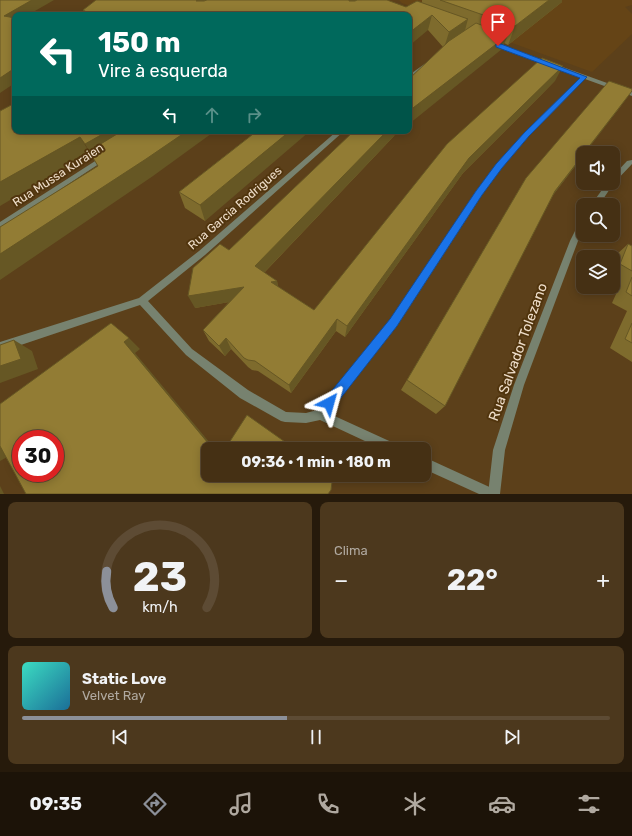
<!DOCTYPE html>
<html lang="pt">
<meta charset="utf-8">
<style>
body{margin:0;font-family:Rubik,sans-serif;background:#4c381d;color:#f1f3f6;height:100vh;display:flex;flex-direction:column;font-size:15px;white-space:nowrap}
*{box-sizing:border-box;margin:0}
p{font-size:13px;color:#b0a9a0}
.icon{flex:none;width:22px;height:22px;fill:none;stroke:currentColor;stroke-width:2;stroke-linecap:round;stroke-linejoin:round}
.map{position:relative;height:494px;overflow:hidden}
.details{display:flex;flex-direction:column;gap:8px;padding:8px;background:#261a0b;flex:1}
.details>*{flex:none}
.banner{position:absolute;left:12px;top:12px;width:400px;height:122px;border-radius:8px;box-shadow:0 2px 10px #0003,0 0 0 1px #5d4b34;background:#00695c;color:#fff;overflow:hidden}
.buttons{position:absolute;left:576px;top:146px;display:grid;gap:8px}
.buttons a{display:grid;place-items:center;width:44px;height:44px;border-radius:8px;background:#453014;box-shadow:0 2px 10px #0003,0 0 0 1px #5d4b34;font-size:20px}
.speed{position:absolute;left:12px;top:430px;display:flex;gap:8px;font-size:20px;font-weight:700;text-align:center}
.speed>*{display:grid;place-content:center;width:52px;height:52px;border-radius:50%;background:#453014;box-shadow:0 2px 10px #0003,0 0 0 1px #5d4b34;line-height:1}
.speed .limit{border:6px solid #d22;background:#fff;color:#111}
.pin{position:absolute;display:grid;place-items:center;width:34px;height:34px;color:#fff;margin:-41px -17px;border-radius:50% 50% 50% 0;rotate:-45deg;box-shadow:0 0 4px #0007}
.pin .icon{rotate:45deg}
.me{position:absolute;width:44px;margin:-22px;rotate:39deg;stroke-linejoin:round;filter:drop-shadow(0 0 3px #0008)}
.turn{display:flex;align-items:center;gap:14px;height:84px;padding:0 20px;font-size:18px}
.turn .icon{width:52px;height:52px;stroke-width:2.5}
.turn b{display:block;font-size:28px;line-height:34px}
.lanes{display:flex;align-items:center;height:38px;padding:0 20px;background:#0003;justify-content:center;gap:20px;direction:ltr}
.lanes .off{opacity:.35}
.big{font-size:30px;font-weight:700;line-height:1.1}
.details .widget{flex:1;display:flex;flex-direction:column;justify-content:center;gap:6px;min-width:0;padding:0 14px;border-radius:8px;background:#4c381d}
.details .dial{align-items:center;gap:0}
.dial svg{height:104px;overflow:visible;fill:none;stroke:#5d4b34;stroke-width:7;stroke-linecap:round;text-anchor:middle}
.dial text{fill:#f1f3f6;stroke:none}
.song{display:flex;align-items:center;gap:12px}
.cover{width:48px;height:48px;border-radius:6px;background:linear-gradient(135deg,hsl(170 70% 55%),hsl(200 70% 35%))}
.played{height:4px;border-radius:2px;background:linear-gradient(90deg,#8c9099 45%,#5d4b34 45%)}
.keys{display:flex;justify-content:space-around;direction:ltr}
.heat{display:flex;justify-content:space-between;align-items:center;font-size:22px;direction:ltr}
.details .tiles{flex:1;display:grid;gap:8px;grid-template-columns:1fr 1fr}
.widget:last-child{grid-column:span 2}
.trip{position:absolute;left:201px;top:442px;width:230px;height:40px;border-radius:8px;background:#453014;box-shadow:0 2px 10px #0003,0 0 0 1px #5d4b34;font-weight:700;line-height:40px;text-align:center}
.tab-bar{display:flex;height:64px;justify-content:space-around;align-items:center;background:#1c1308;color:#b0a9a0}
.tab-bar .icon{width:28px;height:28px}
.tab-bar .active{color:#8c9099}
.tab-bar b{font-size:18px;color:#f1f3f6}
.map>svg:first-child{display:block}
</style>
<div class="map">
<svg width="632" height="494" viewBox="0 0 632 494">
<rect width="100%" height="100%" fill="#5c401a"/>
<path fill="#654416" d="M399 0H632V5L625 7 632 14V34L592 72 402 3Z"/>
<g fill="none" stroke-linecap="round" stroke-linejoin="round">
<g fill="#77826f" fill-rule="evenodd">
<path d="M492 43H496L632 92V96L585 79 529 136 501 168 482 195 397 326 328 413 398 445 400 449H382L320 420 306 423 285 422 281 421 240 398 186 355 140 305 0 352V342L139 298 199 251 337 131H344L205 255 148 301 192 349 248 390 286 412 306 413 317 410 391 320 476 191 497 164 525 134 581 77 492 45Z"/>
<path d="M426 63 431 64 409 79V75Z"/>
<path d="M103 156H105L108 158 0 229V222Z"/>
<path d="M424 457 496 490 498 494H479L424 469Z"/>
</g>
<g fill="#77826f" fill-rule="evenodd">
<path d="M632 160V164L614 183 599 205H591L607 183H613V176L627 161Z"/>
<path d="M583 220V231L578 241 524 385 505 450 500 494H488L493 450 514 385 570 241 580 221Z"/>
</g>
</g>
<g fill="#7e6b2d">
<path d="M422 0H562V2L508 45 504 43 502 49 443 47 428 30 409 15H85L83 10 406 7 422 2Z"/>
<path d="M555 81 463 173 345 337 336 331 291 393 258 371 252 370 248 367 231 349 225 356 209 341 203 330 229 302 195 308 229 250 395 135 264 273 277 281 278 287 314 310Z"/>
<path d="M621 106 583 153V156L553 195 445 406 436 414 401 390 526 178Z"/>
<path d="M257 131 205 221 185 208 179 192Z"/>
<path d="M628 244 632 246V362L610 348 627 311 612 303 621 283 613 279V260L615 256Z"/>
</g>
<g fill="#665724">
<path d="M32 0H54L28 15H15V23L4 16Z"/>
<path d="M197 0H232L200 14Z"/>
<path d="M348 0H361L347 14Z"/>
<path d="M549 0H562V2L508 45 515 26Z"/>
<path d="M432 15 428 30 409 46V33Z"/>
<path d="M468 19 464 34 444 48 449 32Z"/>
<path d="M508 35 502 49 409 124V111Z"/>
<path d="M563 66 555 81 463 173 345 337 347 326 469 158Z"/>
<path d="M15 68V83L0 93V78Z"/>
<path d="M632 91 621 106 585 153H584Z"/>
<path d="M108 131H142L89 151 95 161 85 144Z"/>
<path d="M187 131H215L153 176 0 280V254Z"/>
<path d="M290 131H310L205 221 200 205Z"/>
<path d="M387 131H400L395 135 258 279 255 266Z"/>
<path d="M80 137 90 153 0 206V182Z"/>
<path d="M583 155V156L544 207 555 191Z"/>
<path d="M277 281 279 293 271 282Z"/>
<path d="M244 287 247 299 195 308 188 296Z"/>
<path d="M337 319 336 331 291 393 289 385Z"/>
<path d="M129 338 140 349 135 353 215 449H213L124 342Z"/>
<path d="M226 338 231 349 225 356 219 346Z"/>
<path d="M14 340 32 351 38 369 0 383V366Z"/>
<path d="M0 444 20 450 0 461Z"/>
<path d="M0 486 4 494H0Z"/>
</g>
<g fill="#927c34" stroke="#665724" fill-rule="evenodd">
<path d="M0 0H32L4 16 15 18V68L0 78Z"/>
<path d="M96 0H197L196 1H204L207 0H349V1H355L357 0H387L406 7 417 1 468 19 449 32 432 15 409 33V15H92L83 10Z"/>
<path d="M440 0H549L515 26Z"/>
<path d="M476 23 508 35 409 111V79L449 41Z"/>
<path d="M542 58 563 66 469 158 347 326 337 319 289 385 255 361 248 360 244 358 226 338 219 346 203 330 244 287 188 296 193 268 220 244 229 250 354 131H387L255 266 277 281 271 282 314 310 447 144Z"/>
<path d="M609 81 632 89V91L584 153H583V155L555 191 445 406 407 380 526 178Z"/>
<path d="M15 103V131H108L85 144 80 137 0 182V111Z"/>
<path d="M122 131H187L146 159 0 254V227L98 166 89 151Z"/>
<path d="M257 131H290L200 205 179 192Z"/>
<path d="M628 244 632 246V271L620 264Z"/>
<path d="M632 277V296L626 292Z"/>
<path d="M111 323 129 338 124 342 213 449H208V475H327L330 478 332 482 331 490 328 494H26L0 446V404ZM21 439H55V473H21Z"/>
<path d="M632 323V343L625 339Z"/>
<path d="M14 340 21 359 0 366V345Z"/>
<path d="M247 415 295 449H225Z"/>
</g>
<path fill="#1a73e8" stroke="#114b97" d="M496 44H501L587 77 529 136 502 168 482 195 397 326 333 408 329 409 325 408 323 403 325 399 390 319 476 191 496 164 524 133 580 78 496 47Z"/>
<g text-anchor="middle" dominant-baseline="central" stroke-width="4" stroke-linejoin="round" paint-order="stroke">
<g font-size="12" fill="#efdeca" stroke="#51350e">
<text transform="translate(58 175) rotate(-33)">Rua Mussa Kuraien</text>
<text transform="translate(235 208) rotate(-41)">Rua Garcia Rodrigues</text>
</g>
<g font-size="14" fill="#efdeca" stroke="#51350e">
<text transform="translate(518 352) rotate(-70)">Rua Salvador Tolezano</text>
</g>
</g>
</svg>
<div class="buttons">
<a><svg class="icon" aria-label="sound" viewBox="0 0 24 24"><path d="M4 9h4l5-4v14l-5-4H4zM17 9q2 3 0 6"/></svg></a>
<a><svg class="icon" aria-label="search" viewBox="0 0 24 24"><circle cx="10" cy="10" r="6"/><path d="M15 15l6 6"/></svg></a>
<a><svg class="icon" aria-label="layers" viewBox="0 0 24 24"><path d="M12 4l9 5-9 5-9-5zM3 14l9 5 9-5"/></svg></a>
</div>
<div class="speed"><div class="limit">30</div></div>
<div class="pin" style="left:498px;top:46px;background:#d93025"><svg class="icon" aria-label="arrive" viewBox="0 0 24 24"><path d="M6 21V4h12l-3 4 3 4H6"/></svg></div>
<svg class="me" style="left:329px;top:403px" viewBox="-20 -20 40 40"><path d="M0-17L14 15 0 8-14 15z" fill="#1a73e8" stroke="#fff" stroke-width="4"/></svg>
<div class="trip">09:36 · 1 min · 180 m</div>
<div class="banner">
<div class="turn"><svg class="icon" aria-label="left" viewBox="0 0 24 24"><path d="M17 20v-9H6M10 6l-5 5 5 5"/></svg><div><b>150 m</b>Vire à esquerda</div></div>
<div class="lanes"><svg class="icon" aria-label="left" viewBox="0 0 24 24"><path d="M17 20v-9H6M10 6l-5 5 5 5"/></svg><svg class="icon off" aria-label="ahead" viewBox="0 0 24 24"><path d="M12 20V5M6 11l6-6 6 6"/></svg><svg class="icon off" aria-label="right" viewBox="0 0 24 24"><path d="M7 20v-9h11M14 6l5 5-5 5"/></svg></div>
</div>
</div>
<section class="details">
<div class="tiles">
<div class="widget dial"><svg viewBox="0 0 100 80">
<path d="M14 69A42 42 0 1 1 86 69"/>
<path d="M14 69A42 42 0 0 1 9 41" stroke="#8c9099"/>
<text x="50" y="56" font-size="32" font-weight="700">23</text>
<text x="50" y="72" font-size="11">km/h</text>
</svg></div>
<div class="widget"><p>Clima</p>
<div class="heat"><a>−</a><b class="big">22°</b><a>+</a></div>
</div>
<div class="widget">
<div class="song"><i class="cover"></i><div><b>Static Love</b><p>Velvet Ray</p></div></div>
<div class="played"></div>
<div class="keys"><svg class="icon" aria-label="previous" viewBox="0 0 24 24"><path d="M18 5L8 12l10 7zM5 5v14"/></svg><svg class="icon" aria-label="pause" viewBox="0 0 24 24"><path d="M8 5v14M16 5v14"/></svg><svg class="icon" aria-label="next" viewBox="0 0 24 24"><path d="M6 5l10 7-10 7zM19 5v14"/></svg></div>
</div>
</div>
</section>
<nav class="tab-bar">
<b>09:35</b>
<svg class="icon active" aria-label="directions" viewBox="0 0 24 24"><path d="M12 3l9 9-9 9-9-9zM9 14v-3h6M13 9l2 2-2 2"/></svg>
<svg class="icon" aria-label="music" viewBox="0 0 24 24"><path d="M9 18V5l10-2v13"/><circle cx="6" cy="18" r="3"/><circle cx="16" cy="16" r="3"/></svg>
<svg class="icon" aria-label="phone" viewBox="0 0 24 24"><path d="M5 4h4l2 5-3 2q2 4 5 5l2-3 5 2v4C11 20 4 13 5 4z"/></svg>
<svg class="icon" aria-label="climate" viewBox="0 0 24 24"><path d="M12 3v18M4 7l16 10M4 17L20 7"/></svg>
<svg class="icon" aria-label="car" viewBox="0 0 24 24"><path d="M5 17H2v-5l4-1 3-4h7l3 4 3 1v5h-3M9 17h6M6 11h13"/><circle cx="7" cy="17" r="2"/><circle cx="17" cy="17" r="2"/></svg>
<svg class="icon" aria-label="filters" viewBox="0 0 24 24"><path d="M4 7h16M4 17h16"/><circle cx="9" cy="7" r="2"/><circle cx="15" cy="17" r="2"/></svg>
</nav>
